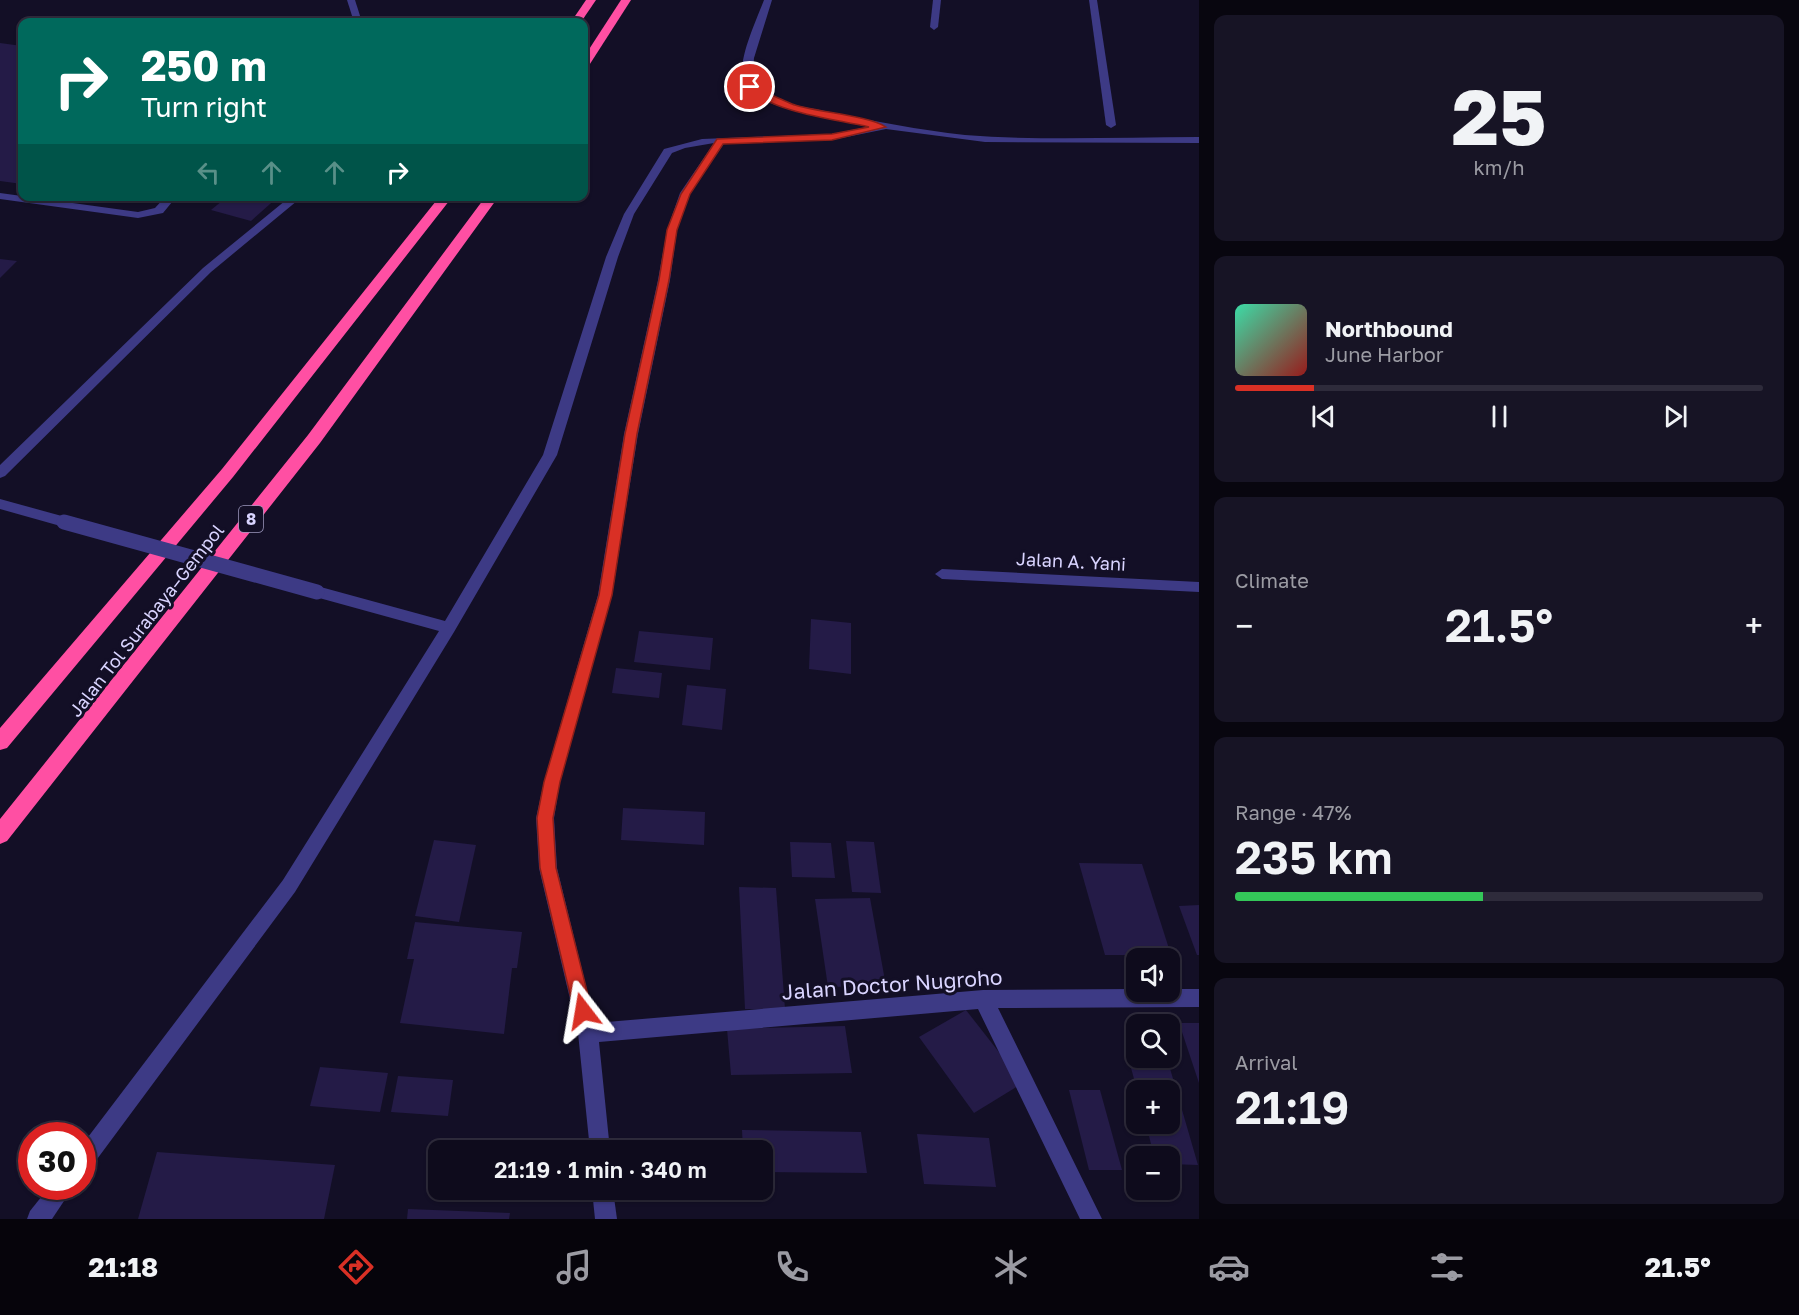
<!DOCTYPE html>
<meta charset="utf-8">
<style>
body{margin:0;font-family:"Golos Text",sans-serif;background:#171425;color:#f1f3f6;height:100vh;display:flex;flex-direction:column;font-size:22px;white-space:nowrap}
*{box-sizing:border-box;margin:0}
p{font-size:20px;color:#9b9ba3}
.icon{flex:none;width:33px;height:33px;fill:none;stroke:currentColor;stroke-width:2;stroke-linecap:round;stroke-linejoin:round}
.map{position:relative;flex:1;overflow:hidden}
.details{display:flex;flex-direction:column;gap:15px;padding:15px;background:#08060f;width:600px}
.details>*{flex:none}
.guide{position:absolute;left:18px;top:18px;width:570px;height:183px;border-radius:12px;box-shadow:0 2px 4px #0004,0 0 0 2px #2e2b3b;background:#00695c;color:#fff;overflow:hidden}
.controls{position:absolute;left:1126px;top:948px;display:grid;gap:12px}
.controls a{display:grid;place-items:center;width:54px;height:54px;border-radius:12px;background:#0e0b1c;box-shadow:0 2px 4px #0004,0 0 0 2px #2e2b3b;font-size:30px}
.speed{position:absolute;left:18px;top:1122px;display:flex;gap:12px;font-size:30px;font-weight:700;text-align:center}
.speed>*{display:grid;place-content:center;width:78px;height:78px;border-radius:50%;background:#0e0b1c;box-shadow:0 2px 4px #0004,0 0 0 2px #2e2b3b;line-height:1}
.speed .limit{border:9px solid #d22;background:#fff;color:#111}
.pin{position:absolute;display:grid;place-items:center;width:51px;height:51px;color:#fff;margin:-26px;border:3px solid #fff;border-radius:50%;box-shadow:0 2px 6px #0007}
.me{position:absolute;width:66px;margin:-33px;rotate:346deg;stroke-linejoin:round;filter:drop-shadow(0 0 4px #0008)}
.turn{display:flex;align-items:center;gap:21px;height:126px;padding:0 24px;font-size:27px}
.turn .icon{width:78px;height:78px;stroke-width:2.5}
.turn b{display:block;font-size:42px;line-height:51px}
.lanes{display:flex;align-items:center;height:57px;padding:0 24px;background:#0003;justify-content:center;gap:30px;direction:ltr}
.lanes .off{opacity:.35}
.big{font-size:45px;font-weight:600;line-height:1.1}
.details .widget{flex:1;display:flex;flex-direction:column;justify-content:center;gap:9px;min-width:0;padding:0 21px;border-radius:12px;background:#171425}
.details .dial{align-items:center;gap:0}
.dial b{font-size:78px;line-height:1}
.song{display:flex;align-items:center;gap:18px}
.cover{width:72px;height:72px;border-radius:9px;background:linear-gradient(135deg,hsl(160 70% 55%),hsl(0 70% 35%))}
.played{height:6px;border-radius:3px;background:linear-gradient(90deg,#d93025 15%,#2e2b3b 15%)}
.keys{display:flex;justify-content:space-around;direction:ltr}
.heat{display:flex;justify-content:space-between;align-items:center;font-size:33px;direction:ltr}
.charge{height:9px;border-radius:4px;background:linear-gradient(90deg,#34c759 47%,#2e2b3b 0)}
.trip{position:absolute;left:428px;top:1140px;width:345px;height:60px;border-radius:12px;background:#0e0b1c;box-shadow:0 2px 4px #0004,0 0 0 2px #2e2b3b;font-weight:600;line-height:60px;text-align:center}
.menu{display:flex;height:96px;justify-content:space-around;align-items:center;background:#06040b;color:#9b9ba3}
.menu .icon{width:42px;height:42px}
.menu .active{color:#d93025}
.menu b{font-size:27px;color:#f1f3f6}
main{display:flex;flex:1;min-height:0}
.map>svg:first-child{display:block}
</style>
<main>
<div class="map">
<svg width="1199" height="1219" viewBox="0 0 1199 1219">
<rect width="100%" height="100%" fill="#130f26"/>
<g fill="#241b47">
<path d="M79 17 116 21V22H73Z"/>
<path d="M0 43 22 46V184L0 181Z"/>
<path d="M228 196H279L251 221 211 210Z"/>
<path d="M0 259 17 261 0 278Z"/>
<path d="M811 619 851 623V674L809 669Z"/>
<path d="M639 631 713 638 710 670 634 662Z"/>
<path d="M616 668 662 673 659 698 612 693Z"/>
<path d="M687 685 726 689 722 730 682 725Z"/>
<path d="M623 808 705 812 704 845 621 840Z"/>
<path d="M434 840 476 845 459 922 415 916Z"/>
<path d="M846 841 874 842 881 893 852 892Z"/>
<path d="M790 842 831 843 835 878 792 877Z"/>
<path d="M1079 863 1142 864 1171 955H1105Z"/>
<path d="M739 887 776 888 785 1009H745Z"/>
<path d="M870 898 886 986 828 987 815 899Z"/>
<path d="M1199 905V955H1197L1179 906Z"/>
<path d="M415 922 522 932 517 968H512L504 1034 400 1023 414 959H407Z"/>
<path d="M966 1010 1023 1083 974 1113 919 1037Z"/>
<path d="M1179 1023H1199V1083Z"/>
<path d="M845 1026 852 1073 731 1075 727 1029Z"/>
<path d="M1130 1064 1169 1065 1198 1165 1170 1164V1156H1154L1146 1124H1170V1090H1137Z"/>
<path d="M320 1067 388 1073 380 1112 310 1106Z"/>
<path d="M398 1076 453 1080 448 1116 391 1112Z"/>
<path d="M1069 1090H1100L1122 1170H1089Z"/>
<path d="M742 1130 861 1132 867 1173 762 1172V1150H743Z"/>
<path d="M917 1134 989 1138 996 1187 924 1184Z"/>
<path d="M157 1152 335 1165 324 1219H138Z"/>
<path d="M408 1209 510 1213 509 1219H407Z"/>
</g>
<g fill="none" stroke-linecap="round" stroke-linejoin="round">
<path fill="#3d3a85" fill-rule="evenodd" d="M0 193 138 212 155 208 166 196H177L163 213 138 218 0 199Z"/>
<g fill="#3d3a85" fill-rule="evenodd">
<path d="M347 0H355L362 22H354Z"/>
<path d="M764 0H772L754 58 752 80C761 103 808 107 830 112 874 121 919 130 965 135 1043 141 1121 137 1199 137V143L985 142 886 129 832 140 725 142 690 193 677 230 670 280 638 434 612 595 560 782 554 818 557 868 595 1023 983 990 1137 989V992H1170V989H1199V1007L998 1008 1102 1219H1080L978 1009 599 1042 610 1150H590L578 1033 539 868 536 818 544 782 598 595 624 434 658 280 667 230 680 193 714 143 685 148 672 153 634 214 618 257 557 455 454 632 295 892 89 1170 82 1173V1145L283 880 439 631 312 596 310 592 312 588 317 586 445 621 543 455 606 257 624 214 664 149 702 139 832 134 872 126C845 121 748 110 742 79 739 57 756 21 764 0Z"/>
<path d="M933 0H941L938 27 934 30 930 27Z"/>
<path d="M1089 0H1097L1116 125 1111 128 1106 125Z"/>
<path d="M291 196H303L211 272 5 476 0 478V465L203 268Z"/>
<path d="M0 499 69 518 71 522 64 527 0 509Z"/>
<path d="M942 569 1199 582V592L942 579 935 574Z"/>
<path d="M50 1186H74L52 1219H27L30 1211Z"/>
<path d="M592 1190H613L617 1219H595Z"/>
</g>
<g fill="#ff4fa3" fill-rule="evenodd">
<path d="M586 0H596L581 22H571Z"/>
<path d="M621 0H631L588 67 584 68V57Z"/>
<path d="M440 196H453L233 477 7 748 0 750V728L222 469Z"/>
<path d="M486 196H499L320 443 7 841 0 844V819L308 435Z"/>
</g>
<path stroke="#3d3a85" stroke-width="15" d="M64 522 317 592"/>
</g>
<path fill="#d93025" stroke="#8d1f18" stroke-width="1.5" d="M747 85C753 85 785 102 795 105 817 112 870 116 886 127L832 140 723 144 690 194 677 230 669 280 637 434 612 595 560 782 553 818 556 868 592 1011 589 1017 583 1020 577 1017 574 1011 540 868 537 818 544 782 599 595 625 434 659 280 667 230 681 194 717 139 832 134 869 127C829 118 781 114 747 89Z"/>
<g text-anchor="middle" dominant-baseline="central" stroke-width="6" stroke-linejoin="round" paint-order="stroke">
<rect fill="#130f26" stroke="#9e99be" stroke-width="1.5" x="239" y="506" width="24" height="26" rx="4.5"/>
<g font-size="16" font-weight="bold" fill="#d9d4ff">
<text x="251" y="519">8</text>
</g>
<g font-size="18" fill="#d9d4ff" stroke="#130f26">
<text transform="translate(1071 561) rotate(3)">Jalan A. Yani</text>
<text transform="translate(146 620) rotate(-52)">Jalan Tol Surabaya–Gempol</text>
</g>
<g font-size="21" fill="#d9d4ff" stroke="#130f26">
<text transform="translate(892 984) rotate(-4)">Jalan Doctor Nugroho</text>
</g>
</g>
</svg>
<div class="controls">
<a><svg class="icon" aria-label="sound" viewBox="0 0 24 24"><path d="M4 9h4l5-4v14l-5-4H4zM17 9q2 3 0 6"/></svg></a>
<a><svg class="icon" aria-label="search" viewBox="0 0 24 24"><circle cx="10" cy="10" r="6"/><path d="M15 15l6 6"/></svg></a>
<a>+</a>
<a>−</a>
</div>
<div class="speed"><div class="limit">30</div></div>
<div class="pin" style="left:750px;top:87px;background:#d93025"><svg class="icon" aria-label="arrive" viewBox="0 0 24 24"><path d="M6 21V4h12l-3 4 3 4H6"/></svg></div>
<svg class="me" style="left:583px;top:1011px" viewBox="-20 -20 40 40"><path d="M0-17L14 15 0 8-14 15z" fill="#d93025" stroke="#fff" stroke-width="4"/></svg>
<div class="trip">21:19 · 1 min · 340 m</div>
<div class="guide">
<div class="turn"><svg class="icon" aria-label="right" viewBox="0 0 24 24"><path d="M7 20v-9h11M14 6l5 5-5 5"/></svg><div><b>250 m</b>Turn right</div></div>
<div class="lanes"><svg class="icon off" aria-label="left" viewBox="0 0 24 24"><path d="M17 20v-9H6M10 6l-5 5 5 5"/></svg><svg class="icon off" aria-label="ahead" viewBox="0 0 24 24"><path d="M12 20V5M6 11l6-6 6 6"/></svg><svg class="icon off" aria-label="ahead" viewBox="0 0 24 24"><path d="M12 20V5M6 11l6-6 6 6"/></svg><svg class="icon" aria-label="right" viewBox="0 0 24 24"><path d="M7 20v-9h11M14 6l5 5-5 5"/></svg></div>
</div>
</div>
<section class="details">
<div class="widget dial"><b>25</b><p>km/h</p></div>
<div class="widget">
<div class="song"><i class="cover"></i><div><b>Northbound</b><p>June Harbor</p></div></div>
<div class="played"></div>
<div class="keys"><svg class="icon" aria-label="previous" viewBox="0 0 24 24"><path d="M18 5L8 12l10 7zM5 5v14"/></svg><svg class="icon" aria-label="pause" viewBox="0 0 24 24"><path d="M8 5v14M16 5v14"/></svg><svg class="icon" aria-label="next" viewBox="0 0 24 24"><path d="M6 5l10 7-10 7zM19 5v14"/></svg></div>
</div>
<div class="widget"><p>Climate</p>
<div class="heat"><a>−</a><b class="big">21.5°</b><a>+</a></div>
</div>
<div class="widget"><p>Range · 47%</p><b class="big">235 km</b><div class="charge"></div></div>
<div class="widget"><p>Arrival</p><b class="big">21:19</b></div>
</section>
</main>
<nav class="menu">
<b>21:18</b>
<svg class="icon active" aria-label="directions" viewBox="0 0 24 24"><path d="M12 3l9 9-9 9-9-9zM9 14v-3h6M13 9l2 2-2 2"/></svg>
<svg class="icon" aria-label="music" viewBox="0 0 24 24"><path d="M9 18V5l10-2v13"/><circle cx="6" cy="18" r="3"/><circle cx="16" cy="16" r="3"/></svg>
<svg class="icon" aria-label="phone" viewBox="0 0 24 24"><path d="M5 4h4l2 5-3 2q2 4 5 5l2-3 5 2v4C11 20 4 13 5 4z"/></svg>
<svg class="icon" aria-label="climate" viewBox="0 0 24 24"><path d="M12 3v18M4 7l16 10M4 17L20 7"/></svg>
<svg class="icon" aria-label="car" viewBox="0 0 24 24"><path d="M5 17H2v-5l4-1 3-4h7l3 4 3 1v5h-3M9 17h6M6 11h13"/><circle cx="7" cy="17" r="2"/><circle cx="17" cy="17" r="2"/></svg>
<svg class="icon" aria-label="filters" viewBox="0 0 24 24"><path d="M4 7h16M4 17h16"/><circle cx="9" cy="7" r="2"/><circle cx="15" cy="17" r="2"/></svg>
<b>21.5°</b>
</nav>
